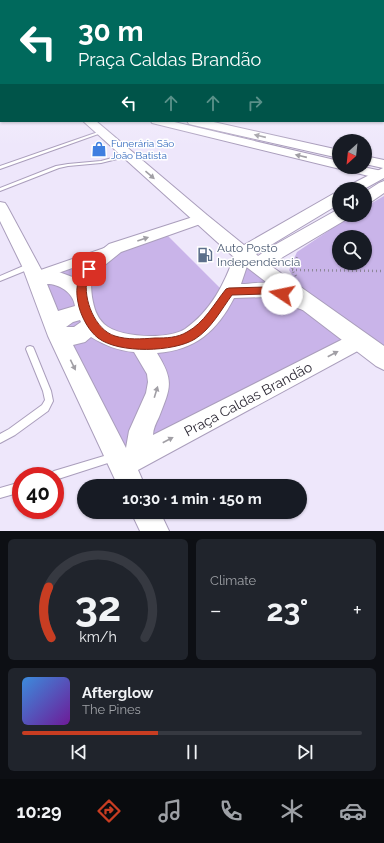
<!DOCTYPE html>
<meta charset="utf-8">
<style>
body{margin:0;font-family:Raleway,sans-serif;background:#20242c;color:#f1f3f6;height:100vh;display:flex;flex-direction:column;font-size:15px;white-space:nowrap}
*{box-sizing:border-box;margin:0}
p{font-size:13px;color:#9ea1a6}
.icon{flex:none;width:22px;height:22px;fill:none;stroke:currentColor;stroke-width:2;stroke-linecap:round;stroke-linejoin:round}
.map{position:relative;height:531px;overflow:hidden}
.drawer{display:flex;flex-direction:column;gap:8px;padding:8px;background:#0d0f14;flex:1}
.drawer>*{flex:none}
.hud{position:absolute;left:0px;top:0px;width:384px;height:122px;box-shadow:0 1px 3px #0004;background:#00695c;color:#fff;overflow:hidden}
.needle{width:26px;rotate:207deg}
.buttons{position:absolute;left:332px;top:134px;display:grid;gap:8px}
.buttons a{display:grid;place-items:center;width:40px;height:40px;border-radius:50%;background:#171b24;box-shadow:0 1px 3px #0004;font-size:20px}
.speed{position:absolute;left:12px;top:467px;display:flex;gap:8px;font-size:20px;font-weight:700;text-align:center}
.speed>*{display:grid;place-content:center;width:52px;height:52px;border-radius:50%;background:#171b24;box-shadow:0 1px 3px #0004;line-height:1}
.speed .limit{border:6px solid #d22;background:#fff;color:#111}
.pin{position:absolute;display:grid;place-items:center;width:34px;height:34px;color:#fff;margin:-17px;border-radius:8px;box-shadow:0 2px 6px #0006}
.me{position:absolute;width:44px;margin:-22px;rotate:281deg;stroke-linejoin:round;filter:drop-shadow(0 0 3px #0008)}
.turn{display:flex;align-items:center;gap:14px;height:84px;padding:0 12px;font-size:18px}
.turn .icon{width:52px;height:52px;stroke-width:2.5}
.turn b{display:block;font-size:28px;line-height:34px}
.lanes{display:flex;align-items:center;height:38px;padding:0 12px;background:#0003;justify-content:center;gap:20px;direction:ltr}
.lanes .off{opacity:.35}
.big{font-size:30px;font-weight:700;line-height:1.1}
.drawer .widget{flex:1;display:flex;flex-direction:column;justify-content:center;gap:6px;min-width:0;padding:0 14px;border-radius:6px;background:#20242c}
.drawer .dial{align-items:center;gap:0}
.dial svg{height:104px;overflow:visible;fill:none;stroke:#363941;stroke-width:7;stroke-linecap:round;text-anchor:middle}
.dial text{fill:#f1f3f6;stroke:none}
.song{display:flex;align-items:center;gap:12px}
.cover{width:48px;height:48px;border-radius:6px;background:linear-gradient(135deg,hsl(210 70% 55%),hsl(280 70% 35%))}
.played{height:4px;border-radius:2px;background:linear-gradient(90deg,#c83d22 40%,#363941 40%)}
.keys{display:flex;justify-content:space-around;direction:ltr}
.heat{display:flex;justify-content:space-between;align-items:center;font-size:22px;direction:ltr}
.drawer .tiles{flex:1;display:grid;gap:8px;grid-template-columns:1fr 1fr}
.widget:last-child{grid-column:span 2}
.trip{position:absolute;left:77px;top:479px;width:230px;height:40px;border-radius:20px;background:#171b24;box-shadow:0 1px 3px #0004;font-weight:700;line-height:40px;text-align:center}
.dock{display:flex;height:64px;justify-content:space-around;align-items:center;background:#090b0e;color:#9ea1a6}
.dock .icon{width:28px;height:28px}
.dock .on{color:#c83d22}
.dock b{font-size:18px;color:#f1f3f6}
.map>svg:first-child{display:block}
</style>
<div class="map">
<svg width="384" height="531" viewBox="0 0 384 531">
<rect width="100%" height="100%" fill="#eee7fb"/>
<g fill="#c9b4e9" fill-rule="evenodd">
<path d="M384 196V349L301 289 289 270 297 252 352 215H365V207ZM339 237H365V263H339Z"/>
<path d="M168 236 221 289 247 265 343 338 121 465 37 278Z"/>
</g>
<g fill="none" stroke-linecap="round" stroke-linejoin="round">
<g stroke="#aa9ebc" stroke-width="2">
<g id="lane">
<rect x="383" y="82" width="1" height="2"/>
<rect x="0" y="95" width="1" height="2"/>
<path d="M101 131 104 132 0 169V166Z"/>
<path d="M127 154 129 155V156L101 163 68 166 59 168 0 191V188L56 166 68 164 101 161Z"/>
<path d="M28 264H30L33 266 32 268 0 281V276Z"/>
<path d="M30 346 33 347 34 349 51 391 53 401 48 411 15 435 0 443V434L9 429 42 405 45 400 43 391 26 349 27 347Z"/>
<path d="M114 453 117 454 118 457 117 460 114 461 55 480V476H49L51 473 54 471Z"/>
<path d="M21 482V492L0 498V488Z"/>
</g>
</g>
<g stroke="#aa9ebc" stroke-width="2">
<path id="street" d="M110 246 114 247 116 250 114 253 36 281 32 279 30 276 32 273Z"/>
</g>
<g stroke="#aa9ebc" stroke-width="2">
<g id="secondary">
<rect x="0" y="75" width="1" height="6"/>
<rect x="383" y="104" width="1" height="6"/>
<path d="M151 121H170L339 161V167H363L382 171 384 174 382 177 377 178 152 123Z"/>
<path d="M0 202 5 203 7 206 42 271 59 272 75 278 83 265 109 244 196 216 201 214 206 216 208 219 206 222 121 252 95 273C90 280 91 289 92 297 94 308 96 316 104 324 119 338 168 340 185 329 211 311 225 283 235 254L237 250 243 248 249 250 251 254 241 284C249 284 259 282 267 283 279 285 307 293 312 303L310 308 303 310 266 297 234 298C217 331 196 350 157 353 175 382 170 388 159 417 156 423 153 429 153 435L351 335 358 332 365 335 368 341 365 347 138 470 145 486H118L48 336 22 266 0 221ZM47 284C59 284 73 292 75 306L58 311ZM80 320 81 322 74 327H66L73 322ZM91 337C104 345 119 351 134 352L147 374 148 382 146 393 129 431 126 448 73 345 85 342Z"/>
<path d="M131 512H160L169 531H140Z"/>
</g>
</g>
<g stroke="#aa9ebc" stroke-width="2">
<g id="primary">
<rect x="0" y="80" width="1" height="7"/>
<path d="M83 121H96L207 215 244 245 333 194 339 192V204L256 254 258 256 271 247 335 211 339 210V215H349L347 219 283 257 271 266 384 346V370L376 366 236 259Z"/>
<path d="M187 121H209L339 150V158L193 125 189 124Z"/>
<path d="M365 156 384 160V178L364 189H345L348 186 383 168 365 164Z"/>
<path d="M384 181V193L371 202 365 204V192L379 183Z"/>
</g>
</g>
<g stroke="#8e8898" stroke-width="2.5" stroke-dasharray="1 3" stroke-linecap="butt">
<path d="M292 270 384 271"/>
<path d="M296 276 292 270 298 255"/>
</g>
<use href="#lane" fill="#fff" fill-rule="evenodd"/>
<use href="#street" fill="#fff" fill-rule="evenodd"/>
<use href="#secondary" fill="#fff" fill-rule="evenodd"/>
<use href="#primary" fill="#fff" fill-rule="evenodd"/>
</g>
<defs><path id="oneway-solid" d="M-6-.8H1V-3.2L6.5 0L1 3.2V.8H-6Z"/></defs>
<g fill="#a19fa5">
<use href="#oneway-solid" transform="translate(260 136) rotate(-167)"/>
<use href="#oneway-solid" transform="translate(301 156) rotate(-167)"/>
<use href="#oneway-solid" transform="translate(150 175) rotate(41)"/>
<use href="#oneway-solid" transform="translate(143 239) rotate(-19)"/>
<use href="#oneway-solid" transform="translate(333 354) rotate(-28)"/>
<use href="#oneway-solid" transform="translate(73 365) rotate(64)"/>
<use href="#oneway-solid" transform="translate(156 392) rotate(-73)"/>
<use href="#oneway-solid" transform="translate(168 440) rotate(-28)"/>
</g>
<linearGradient id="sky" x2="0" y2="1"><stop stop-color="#6fb2de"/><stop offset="0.49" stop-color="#f7f4fd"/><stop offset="1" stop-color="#f7f4fd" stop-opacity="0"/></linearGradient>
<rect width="384" height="145" fill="url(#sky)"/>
<path fill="#c83d22" stroke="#822816" d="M89 266 94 269C92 272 88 276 87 280 83 299 95 330 115 336 128 340 141 339 155 338 166 338 177 338 187 332 204 323 214 304 226 289L229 288 266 287 285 291 286 294 285 297 282 298 266 294 232 295C221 310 211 329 195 339 174 352 119 354 98 338 89 331 82 318 79 307 75 290 76 281 86 267Z"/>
<defs>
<g id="shop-bare" transform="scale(1.2)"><path d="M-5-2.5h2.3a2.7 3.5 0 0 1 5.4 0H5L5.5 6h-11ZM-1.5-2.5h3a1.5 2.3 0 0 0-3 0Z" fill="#3f7fe0" stroke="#fff" stroke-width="2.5" paint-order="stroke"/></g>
<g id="fuel-bare" transform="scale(1.2)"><path d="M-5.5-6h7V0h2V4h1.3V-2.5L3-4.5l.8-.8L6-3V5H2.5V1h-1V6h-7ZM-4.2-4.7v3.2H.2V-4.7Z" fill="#5c6f8a" stroke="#fff" stroke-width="2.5" paint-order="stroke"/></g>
</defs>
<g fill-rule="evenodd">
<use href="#shop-bare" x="99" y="149"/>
<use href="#fuel-bare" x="205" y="255"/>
</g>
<g text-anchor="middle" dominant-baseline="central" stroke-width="3" stroke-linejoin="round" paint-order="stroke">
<g font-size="10" fill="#366cbe" stroke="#fff" text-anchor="start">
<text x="111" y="143">Funerária São<tspan x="111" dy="12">João Batista</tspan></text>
</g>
<g font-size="12" fill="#4e5e75" stroke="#fff" text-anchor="start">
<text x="217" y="248">Auto Posto<tspan x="217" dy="14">Independência</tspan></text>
</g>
<g font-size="14" fill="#2e2a36" stroke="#fff">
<text transform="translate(248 399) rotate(-28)">Praça Caldas Brandão</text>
</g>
</g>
</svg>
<div class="buttons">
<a><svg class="needle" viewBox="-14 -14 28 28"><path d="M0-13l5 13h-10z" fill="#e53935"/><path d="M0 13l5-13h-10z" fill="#9ea1a6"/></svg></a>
<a><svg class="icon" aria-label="sound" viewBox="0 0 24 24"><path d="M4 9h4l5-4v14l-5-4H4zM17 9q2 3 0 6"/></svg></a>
<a><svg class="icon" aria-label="search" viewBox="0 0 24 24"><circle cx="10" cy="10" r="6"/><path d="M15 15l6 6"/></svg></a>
</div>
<div class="speed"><div class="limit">40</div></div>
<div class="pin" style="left:89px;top:269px;background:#d93025"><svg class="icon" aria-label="arrive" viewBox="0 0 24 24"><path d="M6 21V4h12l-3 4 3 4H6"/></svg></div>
<svg class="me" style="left:282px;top:294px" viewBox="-20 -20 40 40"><circle r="19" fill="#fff"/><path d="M0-13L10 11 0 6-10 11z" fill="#c83d22"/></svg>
<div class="trip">10:30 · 1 min · 150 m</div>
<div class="hud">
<div class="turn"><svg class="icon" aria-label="left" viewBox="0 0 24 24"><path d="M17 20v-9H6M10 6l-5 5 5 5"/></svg><div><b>30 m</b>Praça Caldas Brandão</div></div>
<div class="lanes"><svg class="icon" aria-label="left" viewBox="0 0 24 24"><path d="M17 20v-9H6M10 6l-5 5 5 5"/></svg><svg class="icon off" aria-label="ahead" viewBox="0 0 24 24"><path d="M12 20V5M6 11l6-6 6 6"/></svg><svg class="icon off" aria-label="ahead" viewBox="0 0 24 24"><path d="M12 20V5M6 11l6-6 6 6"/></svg><svg class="icon off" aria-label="right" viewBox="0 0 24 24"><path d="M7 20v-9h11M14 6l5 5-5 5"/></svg></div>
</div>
</div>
<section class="drawer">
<div class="tiles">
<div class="widget dial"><svg viewBox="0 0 100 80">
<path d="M14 69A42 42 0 1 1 86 69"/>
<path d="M14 69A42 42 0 0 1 12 30" stroke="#c83d22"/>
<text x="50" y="56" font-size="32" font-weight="700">32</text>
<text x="50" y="72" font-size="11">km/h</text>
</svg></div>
<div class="widget"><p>Climate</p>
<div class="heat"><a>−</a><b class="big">23°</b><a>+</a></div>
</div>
<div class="widget">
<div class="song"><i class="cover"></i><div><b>Afterglow</b><p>The Pines</p></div></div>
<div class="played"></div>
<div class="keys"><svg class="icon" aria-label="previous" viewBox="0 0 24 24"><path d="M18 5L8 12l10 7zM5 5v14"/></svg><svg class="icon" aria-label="pause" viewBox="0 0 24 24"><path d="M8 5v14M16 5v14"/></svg><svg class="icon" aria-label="next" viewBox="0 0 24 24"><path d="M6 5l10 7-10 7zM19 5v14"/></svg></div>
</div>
</div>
</section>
<nav class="dock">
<b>10:29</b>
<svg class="icon on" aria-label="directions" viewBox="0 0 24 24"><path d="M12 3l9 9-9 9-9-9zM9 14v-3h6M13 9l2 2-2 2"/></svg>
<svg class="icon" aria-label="music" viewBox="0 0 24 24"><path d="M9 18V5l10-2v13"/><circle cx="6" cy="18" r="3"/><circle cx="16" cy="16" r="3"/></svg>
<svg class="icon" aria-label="phone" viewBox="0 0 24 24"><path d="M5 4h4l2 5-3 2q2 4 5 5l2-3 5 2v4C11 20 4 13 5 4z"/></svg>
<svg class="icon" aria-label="climate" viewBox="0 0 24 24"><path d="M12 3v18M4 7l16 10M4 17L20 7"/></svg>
<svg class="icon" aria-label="car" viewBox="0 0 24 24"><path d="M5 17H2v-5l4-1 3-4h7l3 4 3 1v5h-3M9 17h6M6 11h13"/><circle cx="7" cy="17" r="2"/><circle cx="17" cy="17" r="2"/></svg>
</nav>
